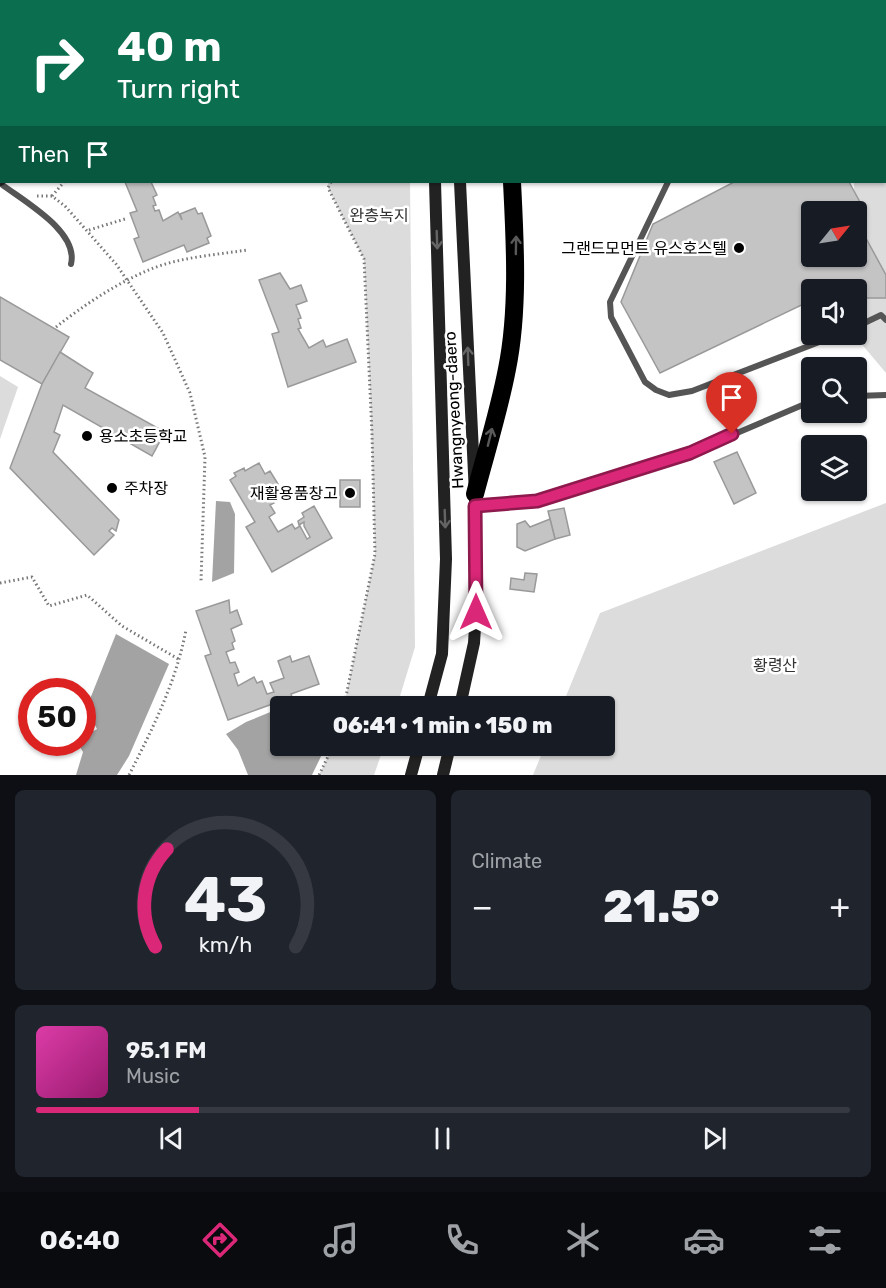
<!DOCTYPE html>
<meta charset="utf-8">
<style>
body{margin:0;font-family:Rubik,"Noto Sans KR",sans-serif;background:#20242c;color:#f1f3f6;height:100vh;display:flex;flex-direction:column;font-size:22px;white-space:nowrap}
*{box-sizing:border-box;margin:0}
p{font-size:20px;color:#9ea1a6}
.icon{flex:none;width:33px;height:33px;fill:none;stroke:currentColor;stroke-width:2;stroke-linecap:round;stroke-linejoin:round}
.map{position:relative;height:775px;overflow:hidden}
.panel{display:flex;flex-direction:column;gap:15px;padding:15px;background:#0d0f14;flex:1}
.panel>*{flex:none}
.banner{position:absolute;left:0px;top:0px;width:886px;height:183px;box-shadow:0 2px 4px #0004;background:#0b6e4f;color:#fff;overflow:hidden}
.needle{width:39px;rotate:60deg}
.tools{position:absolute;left:801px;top:201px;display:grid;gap:12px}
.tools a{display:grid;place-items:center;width:66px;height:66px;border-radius:6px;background:#171b24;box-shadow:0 2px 4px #0004;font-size:30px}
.speed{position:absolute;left:18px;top:678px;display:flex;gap:12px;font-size:30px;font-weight:700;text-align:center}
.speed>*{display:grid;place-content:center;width:78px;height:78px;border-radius:50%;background:#171b24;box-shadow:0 2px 4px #0004;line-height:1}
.speed .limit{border:9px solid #d22;background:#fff;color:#111}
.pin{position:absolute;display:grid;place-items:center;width:51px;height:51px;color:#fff;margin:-62px -26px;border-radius:50% 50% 50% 0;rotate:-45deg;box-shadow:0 0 6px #0007}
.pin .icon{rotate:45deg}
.me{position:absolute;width:66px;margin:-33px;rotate:0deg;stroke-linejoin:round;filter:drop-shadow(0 0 4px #0008)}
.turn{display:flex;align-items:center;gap:21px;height:126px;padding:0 18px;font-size:27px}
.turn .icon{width:78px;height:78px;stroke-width:2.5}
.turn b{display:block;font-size:42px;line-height:51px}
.then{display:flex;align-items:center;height:57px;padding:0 18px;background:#0003;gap:12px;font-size:22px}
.big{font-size:45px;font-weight:800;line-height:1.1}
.panel .widget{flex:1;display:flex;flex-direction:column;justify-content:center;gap:9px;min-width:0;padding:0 21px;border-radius:9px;background:#20242c}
.panel .dial{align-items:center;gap:0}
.dial svg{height:156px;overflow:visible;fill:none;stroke:#363941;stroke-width:7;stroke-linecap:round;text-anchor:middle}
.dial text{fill:#f1f3f6;stroke:none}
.song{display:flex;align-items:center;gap:18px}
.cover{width:72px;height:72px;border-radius:9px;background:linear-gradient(135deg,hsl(320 70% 55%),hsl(320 70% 35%))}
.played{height:6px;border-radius:3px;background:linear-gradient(90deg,#db2777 20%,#363941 20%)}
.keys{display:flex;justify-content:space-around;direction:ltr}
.heat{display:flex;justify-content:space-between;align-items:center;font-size:33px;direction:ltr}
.panel .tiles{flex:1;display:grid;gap:15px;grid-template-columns:1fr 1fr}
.widget:last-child{grid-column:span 2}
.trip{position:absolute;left:270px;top:696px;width:345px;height:60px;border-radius:6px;background:#171b24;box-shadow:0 2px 4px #0004;font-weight:800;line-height:60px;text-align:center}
.tab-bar{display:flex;height:96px;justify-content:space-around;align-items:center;background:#090b0e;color:#9ea1a6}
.tab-bar .icon{width:42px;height:42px}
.tab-bar .active{color:#db2777}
.tab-bar b{font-size:27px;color:#f1f3f6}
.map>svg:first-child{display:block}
</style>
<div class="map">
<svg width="886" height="775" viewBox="0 0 886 775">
<rect width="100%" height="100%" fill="#fff"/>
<g fill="#dcdcdc">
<path d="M756 0H886V373L854 335 856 334 854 182H885V2Z"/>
<path d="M328 182H410L415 647 397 706H344L375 554 370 389 364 259 328 188Z"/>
<path d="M0 376 18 387 0 439Z"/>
<path d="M886 503V775H533L545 746H604V706H562L600 613Z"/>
<path d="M333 746H384L374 775H319Z"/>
</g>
<g fill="#a3a3a3">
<path d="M216 501 230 502 235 514 234 573 212 582Z"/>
<path d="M116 634 169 664 129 756 117 775H76L83 752 80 747 75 750 71 744 82 742 83 737 97 729 92 719 95 717 88 704Z"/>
<path d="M280 708V746H326L312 775H248L238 750 226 734 246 722Z"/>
</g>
<g fill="#c4c4c4" stroke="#999" stroke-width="1.5">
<path d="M125 182H151L157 195 153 197 156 205 153 206 155 211 159 210 163 221 178 212 182 220 180 214 195 208 198 214 202 213 211 236 207 238 209 243 187 252 184 245 143 262 134 239 139 237 130 213 137 211Z"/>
<path d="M734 182H849L860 202 849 206 852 212H812V256H856V220L886 275V298H856V290H844L841 285 833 290H812V300L660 373 621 302 653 224Z"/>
<path d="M280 273 290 289 301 285 307 301 296 305 301 318 298 319 301 328 298 329 309 348 323 340 326 347 347 339 356 362 288 387 272 334 279 332 259 280Z"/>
<path d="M0 297 69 337 42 384 0 360Z"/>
<path d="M60 352 93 373 85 388 165 432 152 456 63 405 54 432 60 435 53 452 119 520 116 531 112 528 109 531 114 535 94 555 10 468 42 384Z"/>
<path d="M737 452 756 493 734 504 714 462Z"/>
<path d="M259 463 265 474 270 471 278 484 267 490 274 503 270 505 275 513 269 517 278 532 292 524 295 529 300 526 307 539 310 537 304 526V522L299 525 298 521 304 517 302 513 314 506 332 538 272 572 246 527 255 522 230 480 236 476 234 473 244 468 245 471Z"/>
<rect x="340" y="480" width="20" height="27"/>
<path d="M564 508 570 535 555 539 548 511Z"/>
<path d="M550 519 555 539 525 551 517 547V524L525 521 530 527Z"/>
<path d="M525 573 537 574 534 592 510 589 511 578 524 580Z"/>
<path d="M229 600 230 613 237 610 242 624 231 629 235 641 232 643 234 649 226 652 230 663 235 662 239 672 234 674 238 686 254 677 257 683 262 681 267 694 274 692 270 683 284 678 278 661 290 656 292 662 309 656 319 684 291 694 292 697 228 720 205 656 211 654 196 611Z"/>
</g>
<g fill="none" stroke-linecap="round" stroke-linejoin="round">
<g stroke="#777" stroke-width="3" stroke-dasharray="1.5 3" stroke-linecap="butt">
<path d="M247 0 250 2"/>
<path d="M182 2V0"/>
<path d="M331 182 328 188 364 259 372 434 375 554 344 706"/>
<path d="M37 196H52L65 206 116 264 163 333 190 393 205 457 201 581"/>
<path d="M52 196 64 182"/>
<path d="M89 230 125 219"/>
<path d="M56 327C84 305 117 283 151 269 181 257 215 255 247 250"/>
<path d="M0 583 32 577 49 606 87 595 122 626 180 660"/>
<path d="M129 775C153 728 176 682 186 630"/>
<path d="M319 775 333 746"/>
</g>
<g stroke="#555" stroke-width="6">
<path d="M668 182 610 302 611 317 645 382 656 390 669 395 692 391 840 334"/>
<path d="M0 183C23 201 79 231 71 264"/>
<path d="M856 327 881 315 886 320"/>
<path d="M856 396 886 395"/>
<path d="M476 506 537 500 627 473 690 453 812 401"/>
</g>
<g stroke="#222" stroke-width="12">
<path d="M430 0V2"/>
<path d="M458 0V2"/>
<path d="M133 2 134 0"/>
<path d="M0 180 2 177"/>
<path d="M460 182 475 494 476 612 474 643 460 706"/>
<path d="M428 706 442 654 446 559 435 182"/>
<path d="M411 775 419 746"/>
<path d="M443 775 450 746"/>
</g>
<g stroke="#000" stroke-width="18">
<path d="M419 0 420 2"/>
<path d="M475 494C486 452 499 411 507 369 519 310 515 241 512 182"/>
</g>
</g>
<defs><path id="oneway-shaft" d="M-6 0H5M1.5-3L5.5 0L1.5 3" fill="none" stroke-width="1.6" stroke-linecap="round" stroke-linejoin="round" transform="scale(1.5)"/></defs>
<g stroke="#646464">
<use href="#oneway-shaft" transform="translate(437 240) rotate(88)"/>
<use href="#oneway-shaft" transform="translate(468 356) rotate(-92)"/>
<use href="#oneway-shaft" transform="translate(445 519) rotate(88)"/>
</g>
<g stroke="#595959">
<use href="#oneway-shaft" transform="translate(516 245) rotate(-89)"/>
<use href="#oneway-shaft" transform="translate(490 437) rotate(-76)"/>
</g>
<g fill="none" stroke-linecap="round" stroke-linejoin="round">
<g stroke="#8e194d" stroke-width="15">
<path id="route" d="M476 612 475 506 537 501 690 453 732 434"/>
</g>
<use href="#route" stroke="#db2777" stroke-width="10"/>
</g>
<g fill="#000" stroke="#fff" stroke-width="2">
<circle cx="739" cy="248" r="6"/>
<circle cx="87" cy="436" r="6"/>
<circle cx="112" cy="488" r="6"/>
<circle cx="350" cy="493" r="6"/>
</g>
<g text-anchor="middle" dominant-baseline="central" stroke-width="5" stroke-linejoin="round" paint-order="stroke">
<g font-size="16" fill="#333" stroke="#fff">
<text x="379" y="215">완층녹지</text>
<text x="775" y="665">황령산</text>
</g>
<g font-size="16" fill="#000" stroke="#fff" text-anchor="end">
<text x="727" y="248">그랜드모먼트 유스호스텔</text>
<text x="99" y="436" text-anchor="start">용소초등학교</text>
<text x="124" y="488" text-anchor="start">주차장</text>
<text x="338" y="493">재활용품창고</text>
</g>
<g font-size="16" fill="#000" stroke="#fff">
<text transform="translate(454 410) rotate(-93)">Hwangnyeong-daero</text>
</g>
</g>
</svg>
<div class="tools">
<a><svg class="needle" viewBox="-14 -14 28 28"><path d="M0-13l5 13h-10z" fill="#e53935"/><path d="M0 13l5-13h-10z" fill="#9ea1a6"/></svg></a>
<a><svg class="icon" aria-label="sound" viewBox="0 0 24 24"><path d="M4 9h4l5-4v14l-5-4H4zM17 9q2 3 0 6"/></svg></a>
<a><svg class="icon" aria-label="search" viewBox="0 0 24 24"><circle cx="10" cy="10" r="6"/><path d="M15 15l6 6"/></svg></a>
<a><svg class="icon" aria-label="layers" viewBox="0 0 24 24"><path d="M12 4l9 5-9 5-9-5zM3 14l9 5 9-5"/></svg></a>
</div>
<div class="speed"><div class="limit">50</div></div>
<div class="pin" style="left:732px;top:434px;background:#d93025"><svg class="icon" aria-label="arrive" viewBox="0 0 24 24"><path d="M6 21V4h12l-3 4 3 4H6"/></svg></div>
<svg class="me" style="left:476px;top:612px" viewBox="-20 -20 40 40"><path d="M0-17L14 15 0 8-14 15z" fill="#db2777" stroke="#fff" stroke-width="4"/></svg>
<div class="trip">06:41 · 1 min · 150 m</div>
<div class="banner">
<div class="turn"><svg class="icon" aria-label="right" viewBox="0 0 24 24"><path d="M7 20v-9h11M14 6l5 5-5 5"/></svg><div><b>40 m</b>Turn right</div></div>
<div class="then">Then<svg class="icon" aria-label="arrive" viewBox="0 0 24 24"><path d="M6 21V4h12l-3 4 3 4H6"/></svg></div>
</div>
</div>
<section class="panel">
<div class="tiles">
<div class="widget dial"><svg viewBox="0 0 100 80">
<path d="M14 69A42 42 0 1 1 86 69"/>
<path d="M14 69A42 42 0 0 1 20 19" stroke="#db2777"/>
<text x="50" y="56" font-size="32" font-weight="700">43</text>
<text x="50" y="72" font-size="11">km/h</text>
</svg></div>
<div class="widget"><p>Climate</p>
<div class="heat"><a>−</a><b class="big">21.5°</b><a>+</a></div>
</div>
<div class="widget">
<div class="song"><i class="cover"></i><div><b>95.1 FM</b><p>Music</p></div></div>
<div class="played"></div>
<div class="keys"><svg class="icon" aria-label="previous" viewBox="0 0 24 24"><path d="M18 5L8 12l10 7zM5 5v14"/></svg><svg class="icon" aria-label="pause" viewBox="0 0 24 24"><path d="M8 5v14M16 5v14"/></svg><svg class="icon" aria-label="next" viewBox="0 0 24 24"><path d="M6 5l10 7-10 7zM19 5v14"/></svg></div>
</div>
</div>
</section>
<nav class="tab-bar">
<b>06:40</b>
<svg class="icon active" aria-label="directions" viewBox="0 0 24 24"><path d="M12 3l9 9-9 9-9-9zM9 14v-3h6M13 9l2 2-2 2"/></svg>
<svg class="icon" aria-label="music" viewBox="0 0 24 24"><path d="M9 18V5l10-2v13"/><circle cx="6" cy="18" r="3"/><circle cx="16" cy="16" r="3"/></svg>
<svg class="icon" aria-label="phone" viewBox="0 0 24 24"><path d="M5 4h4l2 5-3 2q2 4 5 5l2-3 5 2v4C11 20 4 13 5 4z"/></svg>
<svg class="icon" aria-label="climate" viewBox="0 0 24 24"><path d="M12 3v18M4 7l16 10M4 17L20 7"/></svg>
<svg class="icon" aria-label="car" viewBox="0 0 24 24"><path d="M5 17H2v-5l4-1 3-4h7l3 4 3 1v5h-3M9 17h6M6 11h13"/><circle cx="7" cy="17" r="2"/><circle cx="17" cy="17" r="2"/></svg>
<svg class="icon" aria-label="filters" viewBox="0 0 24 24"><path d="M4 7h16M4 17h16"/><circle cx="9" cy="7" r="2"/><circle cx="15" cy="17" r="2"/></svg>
</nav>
